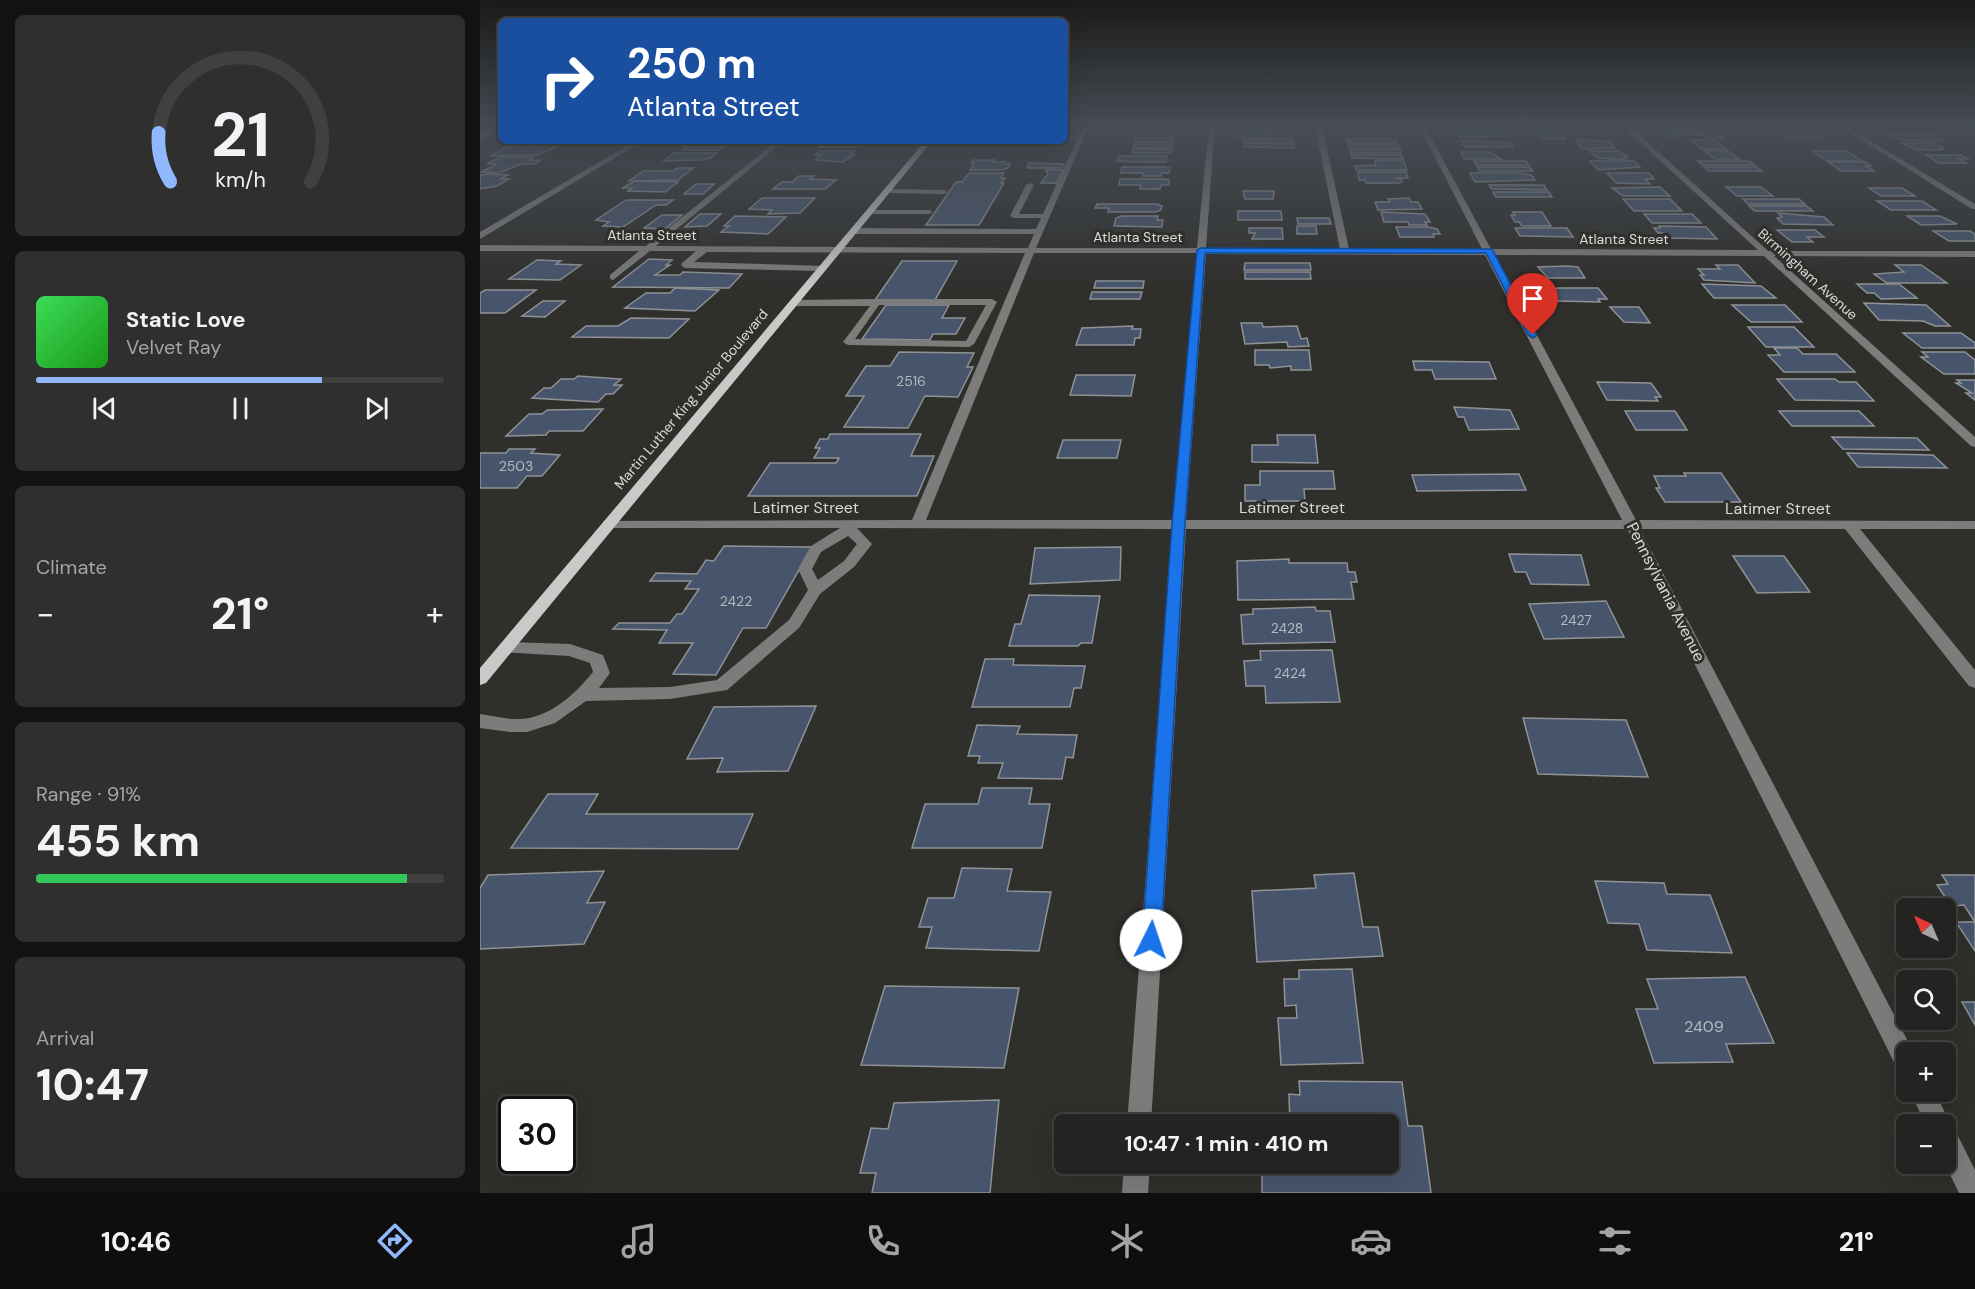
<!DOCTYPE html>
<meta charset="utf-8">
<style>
body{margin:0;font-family:"DM Sans",sans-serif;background:#2f2f2e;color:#f1f3f6;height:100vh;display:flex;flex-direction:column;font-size:22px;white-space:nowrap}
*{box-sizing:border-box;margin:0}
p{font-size:20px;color:#a3a4a5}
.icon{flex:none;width:33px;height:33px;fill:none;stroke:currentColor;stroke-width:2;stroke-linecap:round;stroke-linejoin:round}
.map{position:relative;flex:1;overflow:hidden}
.details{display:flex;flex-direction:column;gap:15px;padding:15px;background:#131312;width:480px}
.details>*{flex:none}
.hud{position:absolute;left:18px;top:18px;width:570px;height:126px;border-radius:9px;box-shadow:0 6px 24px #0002,0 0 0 2px #40403f;background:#1a4fa0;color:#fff;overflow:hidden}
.needle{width:39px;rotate:316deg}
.tools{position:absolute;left:1416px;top:898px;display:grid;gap:12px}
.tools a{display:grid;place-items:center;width:60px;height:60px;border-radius:9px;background:#232321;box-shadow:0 6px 24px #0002,0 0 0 2px #40403f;font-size:30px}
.speed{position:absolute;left:18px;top:1096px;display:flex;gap:12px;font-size:30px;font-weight:700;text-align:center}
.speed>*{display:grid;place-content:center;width:78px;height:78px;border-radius:50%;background:#232321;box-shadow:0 6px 24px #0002,0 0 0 2px #40403f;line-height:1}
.speed .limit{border:3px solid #111;border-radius:9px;background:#fff;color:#111}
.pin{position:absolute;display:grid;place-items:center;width:51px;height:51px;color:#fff;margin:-62px -26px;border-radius:50% 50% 50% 0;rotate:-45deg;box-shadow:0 0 6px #0007}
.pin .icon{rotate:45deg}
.me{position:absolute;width:66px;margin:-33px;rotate:4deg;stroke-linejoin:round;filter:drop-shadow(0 0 4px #0008)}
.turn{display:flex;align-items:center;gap:21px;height:126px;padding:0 30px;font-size:27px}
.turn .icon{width:78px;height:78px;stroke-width:2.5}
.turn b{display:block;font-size:42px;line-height:51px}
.big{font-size:45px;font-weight:700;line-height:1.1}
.details .card{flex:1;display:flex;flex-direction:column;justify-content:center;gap:9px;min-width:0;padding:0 21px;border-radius:9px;background:#2f2f2e}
.details .dial{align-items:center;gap:0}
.dial svg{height:156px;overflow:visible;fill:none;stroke:#40403f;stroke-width:7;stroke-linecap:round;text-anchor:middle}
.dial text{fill:#f1f3f6;stroke:none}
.song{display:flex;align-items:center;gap:18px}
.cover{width:72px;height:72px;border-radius:9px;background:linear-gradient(135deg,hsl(130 70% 55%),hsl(120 70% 35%))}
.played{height:6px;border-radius:3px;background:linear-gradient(90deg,#90b8fd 70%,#40403f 70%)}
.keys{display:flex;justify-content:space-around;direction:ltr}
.heat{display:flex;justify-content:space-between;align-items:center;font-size:33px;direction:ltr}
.charge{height:9px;border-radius:4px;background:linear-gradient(90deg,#34c759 91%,#40403f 0)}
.trip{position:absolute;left:574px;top:1114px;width:345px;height:60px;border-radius:9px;background:#232321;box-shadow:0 6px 24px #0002,0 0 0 2px #40403f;font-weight:700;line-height:60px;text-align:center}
.tabs{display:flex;height:96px;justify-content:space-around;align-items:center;background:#0e0e0d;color:#a3a4a5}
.tabs .icon{width:42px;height:42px}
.tabs .selected{color:#90b8fd}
.tabs b{font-size:27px;color:#f1f3f6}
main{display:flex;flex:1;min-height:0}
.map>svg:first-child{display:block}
</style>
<main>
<section class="details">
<div class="card dial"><svg viewBox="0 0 100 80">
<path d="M14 69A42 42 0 1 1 86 69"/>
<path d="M14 69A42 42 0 0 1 8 44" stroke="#90b8fd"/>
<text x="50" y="56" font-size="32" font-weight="700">21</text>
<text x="50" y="72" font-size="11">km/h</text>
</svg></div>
<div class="card">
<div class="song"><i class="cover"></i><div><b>Static Love</b><p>Velvet Ray</p></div></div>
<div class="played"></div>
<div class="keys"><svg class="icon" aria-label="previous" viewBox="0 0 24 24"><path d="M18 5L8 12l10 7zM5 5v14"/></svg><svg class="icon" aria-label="pause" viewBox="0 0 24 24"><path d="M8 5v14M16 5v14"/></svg><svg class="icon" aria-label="next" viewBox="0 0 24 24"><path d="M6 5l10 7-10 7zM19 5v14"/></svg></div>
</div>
<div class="card"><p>Climate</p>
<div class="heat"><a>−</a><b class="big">21°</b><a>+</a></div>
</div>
<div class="card"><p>Range · 91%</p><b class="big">455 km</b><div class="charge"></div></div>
<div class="card"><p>Arrival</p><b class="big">10:47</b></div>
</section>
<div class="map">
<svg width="1495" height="1193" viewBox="0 0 1495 1193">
<rect width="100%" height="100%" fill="#2f2f2c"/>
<g fill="#47556c" stroke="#909295" stroke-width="1.5">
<path d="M0 126H20L5 134H0Z"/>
<path d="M585 128H600L596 138 585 137Z"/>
<path d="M761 128 792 129V133L788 134H792L793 138H756V134H761Z"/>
<path d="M1057 129H1078L1085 139H1064Z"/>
<path d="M1211 129 1215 132 1237 133 1244 138H1228L1223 135 1184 136 1175 130Z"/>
<path d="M975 132H1022L1025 136 979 137Z"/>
<path d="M1302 132 1337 133 1345 138H1307Z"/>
<path d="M1410 135H1454L1464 141 1419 140Z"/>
<path d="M656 138H694L693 142H655Z"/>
<path d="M764 139H812L813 142H764Z"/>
<path d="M866 139H915L916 143 867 142Z"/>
<path d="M1095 140 1129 141 1135 148 1102 149Z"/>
<path d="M1210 140H1234L1246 149H1222Z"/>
<path d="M207 141H253L240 150H203L207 145H201Z"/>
<path d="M347 141H383L380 144H385L374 147H340Z"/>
<path d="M982 141 1029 142 1033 147H985Z"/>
<path d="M37 142H46L44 143H85L58 155 10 156Z"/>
<path d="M764 143 814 144V148L764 147Z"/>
<path d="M1421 143H1451L1465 148H1459L1463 150H1437Z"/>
<path d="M654 144H693L692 147 653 148Z"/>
<path d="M868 144H917L919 148H869Z"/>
<path d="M653 149H692L691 153H652Z"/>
<path d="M870 150H920L921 153H871Z"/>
<path d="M1223 150 1248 151 1259 159H1235Z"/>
<path d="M340 151H374L370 155H374L363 162 335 160 341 155H335Z"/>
<path d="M1110 151H1138L1149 157H1144L1147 160 1117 158Z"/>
<path d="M1333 151H1367L1382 161H1347Z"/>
<path d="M981 152H1010L1021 159H984Z"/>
<path d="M194 153H237L231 158 220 160 184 161Z"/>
<path d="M871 155H922L923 159 872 158Z"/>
<path d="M1446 155H1481L1488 159H1479L1486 163H1459Z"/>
<path d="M639 156H687L686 162H661L637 161Z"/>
<path d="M21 157H54L48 160H61L54 164H41L19 173 1 172 17 164H7Z"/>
<path d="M493 160H514L512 162H526L525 164H530L528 168 521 170H490L494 163H491Z"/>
<path d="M895 160H923L927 170H876L875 166 896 165Z"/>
<path d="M994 161H1046L1049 165H996Z"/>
<path d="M1110 161H1154L1160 167 1118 170Z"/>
<path d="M1218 161H1269L1275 165H1222Z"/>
<path d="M1348 162H1385L1391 166H1386L1394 171H1361Z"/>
<path d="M549 163 584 164 582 168H547Z"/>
<path d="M642 167H685L690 168 689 173H682L681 176H663V173H641Z"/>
<path d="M997 167H1050L1053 171H1000Z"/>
<path d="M1224 167H1277L1282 171H1229Z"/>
<path d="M197 168H213L198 180 149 181 163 171H194Z"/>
<path d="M566 170H583L577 183H561L568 174Z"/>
<path d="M878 172H926L928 178H915L921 179 922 182 919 183H886L885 180H879Z"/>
<path d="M489 173H524L521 178H525L521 183H524L499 225H446L476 182H482Z"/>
<path d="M990 173H1039L1051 175 1055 180 995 182Z"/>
<path d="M1127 173H1169L1174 179H1165L1170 184 1136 183Z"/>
<path d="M7 174 28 175 21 179H29L17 186 0 189V175Z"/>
<path d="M319 176H334L330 179 356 180 345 189H293L302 182H312Z"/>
<path d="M640 179H685L689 180V185H681L680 189H660L661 185H639Z"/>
<path d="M155 181 198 182 185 192 148 191 152 188H142Z"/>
<path d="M216 184H234L223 194H204Z"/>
<path d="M1009 185H1064L1067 190 1012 189Z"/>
<path d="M1180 187 1190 196H1143L1132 188Z"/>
<path d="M1246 187H1281L1293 196H1257Z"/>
<path d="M1389 188H1422L1435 196H1401Z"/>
<path d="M763 191H794V194L793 199H765Z"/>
<path d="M1013 192H1069L1072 197H1016Z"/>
<path d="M282 198H335L320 213 288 214 292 210 269 209Z"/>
<path d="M929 198 931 202H938L942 209 898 210 895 202H910L908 199Z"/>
<path d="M1143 199H1190L1202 211H1154Z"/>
<path d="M1263 199H1319L1325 204H1268Z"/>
<path d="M146 200H193L186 205H176L143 227 123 226 129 222 116 220Z"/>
<path d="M1397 201H1442L1456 210H1411Z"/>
<path d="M617 204H677L682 206 681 210 676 212H628L629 208H615Z"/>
<path d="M1269 206H1326L1333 211H1275Z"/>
<path d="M758 211H801L802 220H758Z"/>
<path d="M901 212 945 214 950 222H945L947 225H929L928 222H904Z"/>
<path d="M1033 212H1062L1071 226H1042L1039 222H1035L1031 215H1035Z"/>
<path d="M1298 213 1344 217 1353 225 1303 224 1297 218 1302 217Z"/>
<path d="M220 214H241L227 226 205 227Z"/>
<path d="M1164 214H1212L1221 223H1172Z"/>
<path d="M182 215H202L185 229 164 228Z"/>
<path d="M255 216 306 217 288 234 241 232 249 226H244Z"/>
<path d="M642 216H678L677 220H683L682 227 634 226 636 218Z"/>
<path d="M1427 216H1460L1477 224 1441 225Z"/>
<path d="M817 218H849L851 224H818Z"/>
<path d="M817 226H836L837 234H817Z"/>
<path d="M1179 226 1226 227 1237 239 1190 238 1186 233H1178L1174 228H1180Z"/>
<path d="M916 227H949L957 229 960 234H953L954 237H920Z"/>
<path d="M769 228H802L803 239H772L775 233H769Z"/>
<path d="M1035 228H1087L1093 237 1040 236Z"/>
<path d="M1297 230H1335L1344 237H1327L1333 242H1312Z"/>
<path d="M1453 231H1490L1495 234V241H1469Z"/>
<path d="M169 259 192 260 186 265H190L175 275H200L203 272 262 274 249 288 133 287Z"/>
<path d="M57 260 81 261 76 264 101 265 80 280 29 279Z"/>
<path d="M422 261H477L455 300H395Z"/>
<path d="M765 263H830L831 270H764Z"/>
<path d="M1236 265H1258L1275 283 1224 280 1220 275H1224L1218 269H1240Z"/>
<path d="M1415 265H1441L1467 283H1407L1394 274 1424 272Z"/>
<path d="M1087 266 1098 267 1105 278H1068L1058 267Z"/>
<path d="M765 272H830L831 279H765Z"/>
<path d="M616 281H664L663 288H614Z"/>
<path d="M1222 284 1281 286 1296 298H1234Z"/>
<path d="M1377 284H1419L1437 298 1401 299 1394 293H1387Z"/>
<path d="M195 288 239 290 215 311 145 308 166 293H190Z"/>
<path d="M1078 288H1118L1127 299H1118L1120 302 1078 301 1071 289Z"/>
<path d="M5 290H56L25 313H0V293Z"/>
<path d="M612 292H662L660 299H610Z"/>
<path d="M63 301H85L65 317 42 316Z"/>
<path d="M1384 303 1446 305 1470 326H1455L1443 321 1399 320Z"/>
<path d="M406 305H469L462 318H485L476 334H453L450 340 382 339Z"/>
<path d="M1252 305H1305L1322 322H1271Z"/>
<path d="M1130 307H1159L1170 323 1144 322Z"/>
<path d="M151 318 209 319 189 338 92 337 106 326H138Z"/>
<path d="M761 323H782L783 327 817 326 821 339 827 338 829 346 808 347 807 342 765 344Z"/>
<path d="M653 326 652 329H661L660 338H655L654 345H596L602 328Z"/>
<path d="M1268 327H1314L1334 347H1286Z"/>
<path d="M1423 333H1481L1495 343V348H1442Z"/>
<path d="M1294 348H1317L1323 354H1356L1375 372H1304L1288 355H1300Z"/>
<path d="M775 350H829L831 370H811V366L790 368 789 365H775Z"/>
<path d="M419 352 494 353 487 367H493L478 397 445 396 428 428 364 427 384 396H366L386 366H410Z"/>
<path d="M1442 352H1485L1495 360V374H1464L1441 357H1448Z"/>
<path d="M933 361 1009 362 1016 379H955L952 370H935Z"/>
<path d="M596 375H655L651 396 590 395Z"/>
<path d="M98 376 141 379 134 385H142L133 394H126L118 402 52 398 64 388H71L81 379H94Z"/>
<path d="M1297 379H1355L1359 382H1376L1394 401 1315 400Z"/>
<path d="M1477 380H1495V400L1486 393H1492L1476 383H1481Z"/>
<path d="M1117 382 1171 383 1181 397H1175L1178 401 1127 400Z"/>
<path d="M974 407 1030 410 1039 429 989 430 984 417H978Z"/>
<path d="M123 409 103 431H69L66 435 26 436 49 414H62L67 410Z"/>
<path d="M1145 411H1195L1207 430H1156Z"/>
<path d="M1299 411H1379L1394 426H1312Z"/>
<path d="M350 434H441L431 456H454L437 496H268L290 463H356L359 458H334L340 448H335L340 439H348Z"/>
<path d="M797 435H835L838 463 772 462V445H798Z"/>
<path d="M1352 437 1437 438 1449 450 1363 449Z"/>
<path d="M583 440H641L637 458H577Z"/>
<path d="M29 449H55L51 453 80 455 62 476H47L37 488H0V453H26Z"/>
<path d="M1367 453 1453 455 1467 468 1378 467Z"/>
<path d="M780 471H853L855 489H824L825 501H765V485H780Z"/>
<path d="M1204 473H1241L1261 502H1185L1176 488H1180L1174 476H1206Z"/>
<path d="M1039 474 1046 490 937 491 932 475Z"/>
<path d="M244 546 332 547 286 628H263L236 675 193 674 213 643H179L187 630 133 629 139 623H190L197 614H202L219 589H205L211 581H170L176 573 217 574 226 560 234 561Z"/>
<path d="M641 547 640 580 550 584 555 548Z"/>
<path d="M1029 554 1101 555 1109 585 1051 584 1046 572H1035Z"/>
<path d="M1253 556H1304L1330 592 1277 593Z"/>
<path d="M809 559V563H867L868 572H875L877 582H871L874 599 758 600 757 561Z"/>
<path d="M549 595 620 596 612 643H601L598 646H529L535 624H541Z"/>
<path d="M1126 601 1144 637 1064 639 1049 604Z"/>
<path d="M835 607 836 611H850L855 642 763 644 761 615 773 614V609Z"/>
<path d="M852 650 860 702 786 703 785 686H766L764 661 781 660 780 651Z"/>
<path d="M505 659H534L533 665 605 666 601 688H594L590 707H492Z"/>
<path d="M336 706 308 771 237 772 243 758 207 759 234 707Z"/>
<path d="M1043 718 1146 720 1168 777 1058 774Z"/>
<path d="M497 725 540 726 537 734 597 735 593 758 586 757 582 779 518 778 523 763H498L500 756H488Z"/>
<path d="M502 788H552L549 804H570L562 848H432L445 804H498Z"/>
<path d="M68 794H118L106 814H273L258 849 31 848Z"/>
<path d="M482 868 532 869 527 891 571 892 559 951 446 948 452 927H439L448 898H474Z"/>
<path d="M124 871 107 903 125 902 104 944 0 949V888L8 875Z"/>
<path d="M874 873 883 927H898L903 956 777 962 772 891 836 888 834 875Z"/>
<path d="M1462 875H1495V951L1476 922H1495L1484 905 1471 906 1457 885 1468 884Z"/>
<path d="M1115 881 1184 883 1187 894 1230 895 1252 953 1167 950 1159 924 1128 923Z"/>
<path d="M872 969 883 1063 801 1065 798 1018H817L816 1005 805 1006 804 979H819V970Z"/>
<path d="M1265 977 1294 1043 1246 1044 1253 1062 1174 1063 1156 1009H1178L1167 979Z"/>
<path d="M405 986 539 988 524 1068 381 1065Z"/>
<path d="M1482 1002H1495V1025Z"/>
<path d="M819 1081 922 1082 928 1126H942L951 1193H782V1164H909V1125H810L809 1094 820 1095Z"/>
<path d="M519 1100 510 1193H392L396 1173H380L391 1128 408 1129 414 1103Z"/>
</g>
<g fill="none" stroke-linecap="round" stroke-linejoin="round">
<g fill="#7c7c7b" fill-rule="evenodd">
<path d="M604 124H610L556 248H717L729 124H735L726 248 860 249 835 126 833 124H1408L1366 126 1495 204V209H1492L1359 126H1150L1288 251H1495V257L1294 256 1495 437V447L1491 446 1284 256 1014 255 1156 520 1495 521V529H1380L1495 670V688L1489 686 1365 529H1160L1434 1053H1426V1074L1418 1070 1147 529H706L671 1125H647L692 529 377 528 392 544 374 567 340 594 319 628 247 690 190 699 106 701 75 723 47 732H30L0 728V714C13 716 25 719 38 719 69 719 95 694 113 672L110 663 89 656 20 652 18 648 20 644 26 642 90 644 123 655 130 673 119 688 190 687 237 680 309 620 328 590 318 569 331 546 360 528H129L124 527 122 524 124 521 432 520 545 253 227 252 214 262 346 266V270L343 271 205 268 201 265 202 263 216 251H170L133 280 130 279V275L159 251H0V245L166 246 297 141H304L176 246 548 248 554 234H375L371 231 375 228 556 229 561 218H534L530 216 546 185 550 183 554 185 539 214H563ZM842 126H939L1002 249H869ZM945 126H1142L1278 250 1011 249ZM554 253H717L693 520H446ZM726 254 1005 255 1142 520H706ZM368 536 377 544 364 561 338 580 332 569 341 552Z"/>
<path d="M21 127V131L0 141V136Z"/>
<path d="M155 141H163L0 239V232Z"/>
<path d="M408 189 464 190 468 192 464 194 405 193V189Z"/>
<path d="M390 210H449L453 212 449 214H387L386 212Z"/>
<path d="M397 299H512L517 302 494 344 489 347 368 345 363 342 390 306H313L308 303 313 300ZM399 305H506L486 341 375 339Z"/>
<path d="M1430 1092H1455L1471 1125 1470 1128 1475 1130 1495 1170V1193H1479L1465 1164 1466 1125H1446Z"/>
<path d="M644 1164H670L668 1193H642Z"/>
</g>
<path fill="#c9cac7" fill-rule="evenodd" d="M445 141H452L6 683 0 685V668Z"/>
</g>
<linearGradient id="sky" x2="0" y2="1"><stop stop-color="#1a1a18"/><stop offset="0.43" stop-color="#474d56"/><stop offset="1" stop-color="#474d56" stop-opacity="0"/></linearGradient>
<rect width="1495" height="291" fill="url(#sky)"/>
<path fill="#1a73e8" stroke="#114b97" stroke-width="1.5" d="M721 248 1012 249 1057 335 1053 338 1048 335 1006 253H725L705 524 681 940 678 947 671 949 665 947 662 940 692 524 717 250Z"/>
<g text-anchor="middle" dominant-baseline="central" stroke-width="6" stroke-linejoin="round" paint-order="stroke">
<g font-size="14" fill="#dadad8" stroke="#2f2f2c">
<text x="172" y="235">Atlanta Street</text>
<text x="658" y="237">Atlanta Street</text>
<text x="1144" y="239">Atlanta Street</text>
<text transform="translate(1328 274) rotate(42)">Birmingham Avenue</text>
<text transform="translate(211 399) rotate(-50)">Martin Luther King Junior Boulevard</text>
</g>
<g font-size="14" fill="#b5b9bd">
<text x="431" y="381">2516</text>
<text x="36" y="466">2503</text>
<text x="256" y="601">2422</text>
<text x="1096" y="620">2427</text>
<text x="807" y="628">2428</text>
<text x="810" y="673">2424</text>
</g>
<g font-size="16" fill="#dadad8" stroke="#2f2f2c">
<text x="326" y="507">Latimer Street</text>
<text x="812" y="507">Latimer Street</text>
<text x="1298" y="508">Latimer Street</text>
<text transform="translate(1186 592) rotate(63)">Pennsylvania Avenue</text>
</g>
<g font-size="16" fill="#b5b9bd">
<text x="1224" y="1026">2409</text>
</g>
</g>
</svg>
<div class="tools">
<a><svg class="needle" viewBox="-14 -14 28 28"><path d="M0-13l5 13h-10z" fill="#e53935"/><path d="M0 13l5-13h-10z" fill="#a3a4a5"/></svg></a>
<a><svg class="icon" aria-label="search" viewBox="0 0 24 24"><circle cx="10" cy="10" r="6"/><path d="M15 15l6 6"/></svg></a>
<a>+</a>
<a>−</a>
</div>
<div class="speed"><div class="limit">30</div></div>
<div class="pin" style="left:1053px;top:335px;background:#d93025"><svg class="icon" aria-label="arrive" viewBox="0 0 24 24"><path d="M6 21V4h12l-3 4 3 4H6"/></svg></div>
<svg class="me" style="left:671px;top:940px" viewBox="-20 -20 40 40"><circle r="19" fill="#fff"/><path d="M0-13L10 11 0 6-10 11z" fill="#1a73e8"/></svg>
<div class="trip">10:47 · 1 min · 410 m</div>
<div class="hud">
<div class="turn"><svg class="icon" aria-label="right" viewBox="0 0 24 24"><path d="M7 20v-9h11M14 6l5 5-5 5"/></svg><div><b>250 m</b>Atlanta Street</div></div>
</div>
</div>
</main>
<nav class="tabs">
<b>10:46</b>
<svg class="icon selected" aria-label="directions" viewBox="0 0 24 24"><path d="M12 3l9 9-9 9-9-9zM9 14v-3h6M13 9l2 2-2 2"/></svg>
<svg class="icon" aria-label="music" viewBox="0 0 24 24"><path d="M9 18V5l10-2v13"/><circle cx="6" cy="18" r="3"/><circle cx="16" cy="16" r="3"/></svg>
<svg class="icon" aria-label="phone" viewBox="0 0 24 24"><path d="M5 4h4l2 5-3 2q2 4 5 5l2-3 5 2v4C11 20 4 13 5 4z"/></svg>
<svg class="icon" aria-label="climate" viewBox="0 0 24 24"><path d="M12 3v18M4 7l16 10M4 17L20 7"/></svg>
<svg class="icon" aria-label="car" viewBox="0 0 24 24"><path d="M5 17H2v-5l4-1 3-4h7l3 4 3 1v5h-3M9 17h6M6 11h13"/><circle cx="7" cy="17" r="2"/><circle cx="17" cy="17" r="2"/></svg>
<svg class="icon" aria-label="filters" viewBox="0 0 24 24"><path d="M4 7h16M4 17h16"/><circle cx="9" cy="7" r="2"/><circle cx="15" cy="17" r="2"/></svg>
<b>21°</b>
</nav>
